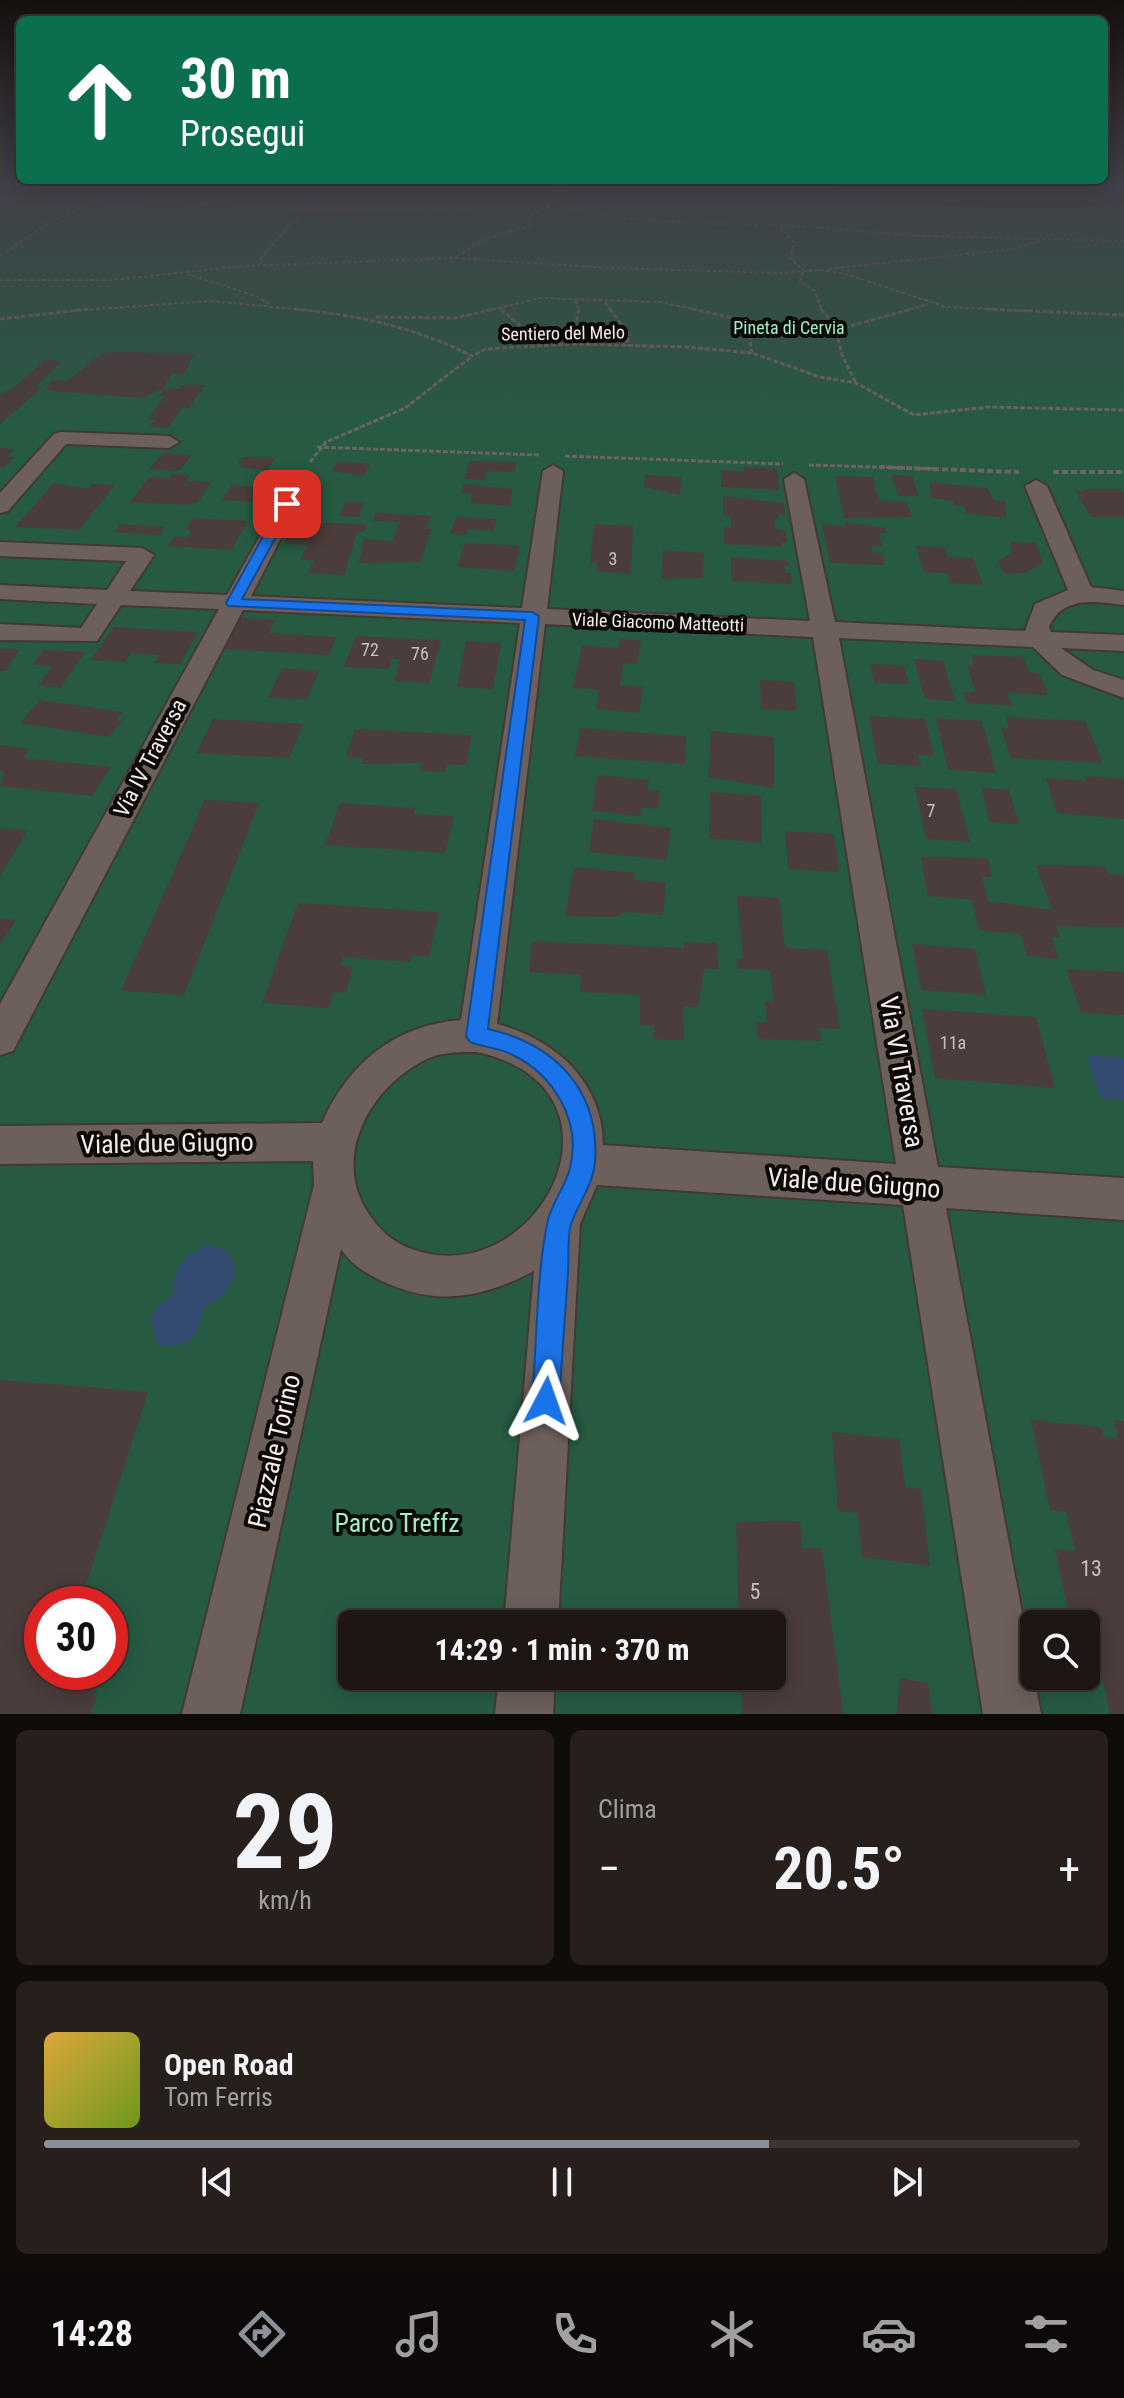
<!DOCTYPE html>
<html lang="it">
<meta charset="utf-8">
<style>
body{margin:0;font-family:"Roboto Condensed",sans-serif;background:#261f1c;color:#f1f3f6;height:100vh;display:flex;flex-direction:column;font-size:30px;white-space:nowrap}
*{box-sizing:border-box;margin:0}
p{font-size:26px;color:#a19fa0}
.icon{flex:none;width:44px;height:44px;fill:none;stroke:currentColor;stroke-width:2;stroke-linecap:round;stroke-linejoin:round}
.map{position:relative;height:1714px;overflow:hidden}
.sheet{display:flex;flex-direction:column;gap:16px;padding:16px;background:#100c0a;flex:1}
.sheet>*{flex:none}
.banner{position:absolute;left:16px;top:16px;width:1092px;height:168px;border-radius:12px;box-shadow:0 4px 20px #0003,0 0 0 2px #3c3533;background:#0b6e4f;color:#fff;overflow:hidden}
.buttons{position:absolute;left:1020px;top:1610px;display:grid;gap:16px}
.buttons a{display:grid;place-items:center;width:80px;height:80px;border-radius:12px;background:#1e1613;box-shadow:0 4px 20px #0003,0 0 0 2px #3c3533;font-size:40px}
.speed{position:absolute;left:24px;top:1586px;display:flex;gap:16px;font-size:40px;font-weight:700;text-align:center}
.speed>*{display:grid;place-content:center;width:104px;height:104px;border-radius:50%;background:#1e1613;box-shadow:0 4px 20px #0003,0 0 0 2px #3c3533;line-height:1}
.speed .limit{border:12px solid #d22;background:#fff;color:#111}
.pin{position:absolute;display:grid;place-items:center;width:68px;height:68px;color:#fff;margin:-34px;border-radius:16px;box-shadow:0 4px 12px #0006}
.me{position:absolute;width:88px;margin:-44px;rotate:4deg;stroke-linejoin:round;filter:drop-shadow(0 0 6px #0008)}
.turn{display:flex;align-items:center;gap:28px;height:168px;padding:0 32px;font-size:36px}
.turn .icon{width:104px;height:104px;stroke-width:2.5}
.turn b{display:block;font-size:56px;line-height:68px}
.big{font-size:60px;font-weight:700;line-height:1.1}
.sheet .tile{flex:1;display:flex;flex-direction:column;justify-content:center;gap:12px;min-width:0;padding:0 28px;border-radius:12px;background:#261f1c}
.sheet .dial{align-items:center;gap:0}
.dial b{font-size:104px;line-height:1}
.song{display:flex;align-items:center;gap:24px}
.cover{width:96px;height:96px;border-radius:12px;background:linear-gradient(135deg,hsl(40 70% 55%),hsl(80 70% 35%))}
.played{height:8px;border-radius:4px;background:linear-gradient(90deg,#8c9099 70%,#3c3533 70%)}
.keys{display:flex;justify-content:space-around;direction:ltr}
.heat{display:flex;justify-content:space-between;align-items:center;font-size:44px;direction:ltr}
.sheet .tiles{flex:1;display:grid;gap:16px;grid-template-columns:1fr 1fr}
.tile:last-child{grid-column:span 2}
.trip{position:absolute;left:338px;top:1610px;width:448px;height:80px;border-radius:12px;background:#1e1613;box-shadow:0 4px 20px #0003,0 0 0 2px #3c3533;font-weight:700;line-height:80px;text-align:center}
.tabs{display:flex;height:128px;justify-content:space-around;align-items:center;background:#0c0908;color:#a19fa0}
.tabs .icon{width:56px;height:56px}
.tabs .current{color:#8c9099}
.tabs b{font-size:36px;color:#f1f3f6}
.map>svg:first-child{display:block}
</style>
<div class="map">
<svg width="1124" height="1714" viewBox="0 0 1124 1714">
<rect width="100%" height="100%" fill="#281d19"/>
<path fill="#0d432d" d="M820 187H1124V206C1021 210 921 211 820 187Z"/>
<path fill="#265b42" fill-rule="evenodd" d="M5 187H820C921 211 1021 210 1124 206V1714H0V190ZM42 1604H110V1672H42ZM352 1624H772V1676H352ZM1034 1624H1086V1676H1034Z"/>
<g fill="#334b71">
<path d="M1087 1055 1124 1058V1100L1100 1098Z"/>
<path d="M207 1245 229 1251 236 1273C228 1291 221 1299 203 1308 198 1336 190 1350 158 1345L150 1320 156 1308 174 1294C169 1270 186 1254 207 1245Z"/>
</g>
<g fill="#4a3d3b">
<path d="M122 352 194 354 184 374H171L164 388 142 398 50 391 46 386 52 381 69 380 100 354Z"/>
<path d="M44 360 62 361 36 387 42 388 0 424V395L17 385Z"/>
<path d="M181 385H205L189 408H182L168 428 150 427 155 420H147L165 396H159L164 389H178Z"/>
<path d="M0 448 15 449 7 457H15L5 467H0Z"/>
<path d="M163 453 192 455 179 471 149 469Z"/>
<path d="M243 457 275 458 268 470 240 467 242 464H238Z"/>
<path d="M470 461 517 462 514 472 487 471 485 480 464 479Z"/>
<path d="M337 462 370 463 364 476 332 471Z"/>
<path d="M744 467 777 469 779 490 721 487V470L744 471Z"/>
<path d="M171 474 190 475 186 481 211 482 198 502 188 505 130 502 149 477 168 478Z"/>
<path d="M645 475 681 477 680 495 644 487Z"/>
<path d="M891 475 912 476 919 496H898Z"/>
<path d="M835 476 873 477 879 501 907 502 912 517 844 518Z"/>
<path d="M930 482 987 488 994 500 1005 501 1006 518 965 513V507L953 505V501L931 498Z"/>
<path d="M54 483 88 489 92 484 115 485 79 530 15 527Z"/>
<path d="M464 484 512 489 511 506 470 503 473 494 461 493Z"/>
<path d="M232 485 259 487 255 494H261L256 502 222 500Z"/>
<path d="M1084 489H1119L1124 493V517H1091L1075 491H1085Z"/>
<path d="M723 496 784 503 785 515 778 514 779 520 774 519 775 528 786 532 787 543H781V547L724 544V527L731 528V516L723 515Z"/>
<path d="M345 502H364L359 517 339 516Z"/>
<path d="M376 513 431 516 426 529H432L420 562 359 563 364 539 392 541 400 522 373 521Z"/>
<path d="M456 517 497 519 493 531 468 529 466 535 450 534Z"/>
<path d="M193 518 248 521 231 550 168 546 174 537 187 538 192 530H185Z"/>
<path d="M845 522 886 528 887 533H879L882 546H871L873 553H882L885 565 830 563 822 525 846 526Z"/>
<path d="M321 523 368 524 364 532H357L344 575 308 573 314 560H300L307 545 283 544 291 527 318 528Z"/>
<path d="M120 524 166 527 160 535 114 532Z"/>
<path d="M594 524 633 526 631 574 596 571 597 563H590Z"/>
<path d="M1010 542 1036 543 1043 562 1025 573 1004 574 998 561 1012 553Z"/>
<path d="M465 543 520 546 514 571 457 567Z"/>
<path d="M916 546 945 547 948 557 973 558 983 585 950 583 947 573 924 572Z"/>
<path d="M663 550 704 553 703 578 661 579Z"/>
<path d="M731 557 789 561 790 566H784L785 573H791L792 584 731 581Z"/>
<path d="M241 618 275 620 269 633 336 637 329 655 224 649Z"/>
<path d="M114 627 198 632 180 664 154 663 159 655 131 653 125 662 91 660Z"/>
<path d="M356 636 441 640 429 683 394 681 400 659H392L389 669 344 667Z"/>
<path d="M620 639 641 641 637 664 623 663 620 685 643 687 639 713 596 709 599 690 573 688 582 645 618 648Z"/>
<path d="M466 641 501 643 493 689 457 687Z"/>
<path d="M0 649H20L5 671H0Z"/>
<path d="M43 650 85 652 61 687 38 686 52 666 32 665Z"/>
<path d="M971 655 1023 657 1029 672 1039 673 1048 695 1007 693 1012 706 967 703 963 692 976 693 967 665H974Z"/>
<path d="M914 659 943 661 955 701 925 699Z"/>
<path d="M870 664 904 666 909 684 874 683Z"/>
<path d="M282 668 319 671 307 700 268 697Z"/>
<path d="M760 680 794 682 797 711 761 709Z"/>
<path d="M40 700 123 712 116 720 122 721 109 737 20 723Z"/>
<path d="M869 716 925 719 934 756 918 755 921 766 878 764Z"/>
<path d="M1006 717 1085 721 1103 763 1011 758 1001 728H1009Z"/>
<path d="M936 718 982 721 996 773 948 769Z"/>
<path d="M213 719 303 724 289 758 196 753Z"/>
<path d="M580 728 686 736 685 764 575 756Z"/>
<path d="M355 729 472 735 466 765 447 764 445 772 420 771 422 763 361 764 363 758 346 757Z"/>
<path d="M711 731 774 737V788L708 777Z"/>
<path d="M0 745 30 749 22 758 111 767 92 796 0 786 5 771H0Z"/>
<path d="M598 775 649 780 647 790 660 791 658 809 641 807 640 816 592 811Z"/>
<path d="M1084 776 1124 779V819L1057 813 1046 778 1086 781Z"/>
<path d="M915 787 956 789 970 842 926 839Z"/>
<path d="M982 788 1009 790 1019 824 990 822Z"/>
<path d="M710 792 761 796 762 843 709 838Z"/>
<path d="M205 800 259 803 184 995 121 991Z"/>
<path d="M340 803 416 808 414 814 454 816 445 853 325 845Z"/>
<path d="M594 819 670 828 667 860 589 852Z"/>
<path d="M0 829 28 830 0 876Z"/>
<path d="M785 831 834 834 839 872 788 869Z"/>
<path d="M921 857 988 858 992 877H982L988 901 1052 910 1036 865 1105 866 1108 874 1124 875V927L1056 926 1060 937H1052L1058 959 1027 956 1021 934 979 930 972 900 928 896Z"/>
<path d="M574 867 635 873 634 880 666 883 663 915 626 912 613 917 565 916Z"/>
<path d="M737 896 779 898 785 948 827 950 840 1029 819 1028 821 1041 758 1039 756 1022H767L765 1001 774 1002 770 970 737 969 736 958 743 959Z"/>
<path d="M298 903 439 912 429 957 412 955 410 962 343 957 341 966H353L346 993 333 992 329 1008 262 1003Z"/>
<path d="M0 918 16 920 0 945Z"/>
<path d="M532 941 684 948V942L717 943 718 969H704L698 1007H683L684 1040 654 1039V1026L640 1025V995L580 992 581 975 529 972Z"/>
<path d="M912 944 975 949 986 995 921 990Z"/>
<path d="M1066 969 1124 972V1015L1081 1013Z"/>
<path d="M922 1009 1036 1017 1055 1088 935 1078Z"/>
<path d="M0 1380 148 1392 80 1604H42V1672H97L96 1697 91 1714H0Z"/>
<path d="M1031 1420 1101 1427 1104 1437 1118 1438 1113 1420 1124 1421V1714H1110L1094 1640 1086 1639V1624H1071L1055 1549 1075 1551 1066 1511 1050 1510Z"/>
<path d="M832 1432 899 1439 905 1487 921 1489 930 1566 862 1557 858 1513 838 1511Z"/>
<path d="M800 1521 802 1548H822L843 1714H742L741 1676H772V1624H739L736 1522Z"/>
<path d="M900 1678 928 1683 932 1714H897Z"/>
</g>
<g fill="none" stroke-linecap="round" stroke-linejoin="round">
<g stroke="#423936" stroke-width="4">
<g id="minor">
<path d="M61 432 169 436 179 442 169 448 66 444 8 511 0 513V493L54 434Z"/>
<path d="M553 465 563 471 547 609 810 621 784 479 794 473 804 479 835 622 1025 631 1035 604 1068 590 1025 486 1036 480 1047 486 1091 587 1124 591V605C1095 601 1062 596 1049 627L1051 632 1124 635V651L1061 648 1093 670 1124 680V698L1062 675 1033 647 839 638 938 1167 1124 1178V1220L946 1208 1041 1714H983L903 1205 597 1185 580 1224 558 1624H504L534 1271C486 1296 442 1306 391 1285 372 1277 353 1267 341 1249L240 1714H182L314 1185 313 1161 0 1164V1126L322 1123C348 1064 394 1025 461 1020L520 623 243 610 13 1051 0 1055V1004L219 609 121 605 97 641 0 640V624L81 628 97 604 0 599V585L107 590 126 561 0 556V542L142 548 154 555 130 591 227 595 292 478 302 472 312 478 251 596 522 608 543 471ZM545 624 813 637 896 1164 603 1145C603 1081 554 1039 497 1024ZM477 1052C645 1089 537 1298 409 1248 392 1242 378 1228 368 1213 330 1155 372 1084 429 1058 443 1052 461 1052 477 1052Z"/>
<path d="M499 1676H555L553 1714H495Z"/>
</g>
</g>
<g stroke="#6d6360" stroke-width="2" stroke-dasharray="4 2" stroke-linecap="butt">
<path d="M0 200 80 197 305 209 560 207 633 219 711 224 801 226 922 236 1124 241"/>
<path d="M780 226 794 243 790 258 803 270"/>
<path d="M0 256 53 220 104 199"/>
<path d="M457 257 480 241 530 225V216L552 203 563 187"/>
<path d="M260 266 261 258 304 209"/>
<path d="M828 269 1014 249 1040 241"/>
<path d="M803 272 800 281 815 291 822 311"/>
<path d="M187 274 256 296 271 305"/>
<path d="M0 280H112L243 266 456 258 608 268 781 273 819 270 846 274 946 307 1030 311"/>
<path d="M575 300 580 311"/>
<path d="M605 302 611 311"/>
<path d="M500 308 503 311"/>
<path d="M72 311 209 301 316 311"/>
<path d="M486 311 541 298 661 302 701 311"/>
<path d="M904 311 928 304"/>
</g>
<g stroke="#6d6360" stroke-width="3" stroke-dasharray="5 2" stroke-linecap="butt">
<path d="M294 309C358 315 415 327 472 356L486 349 572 344 687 347 752 353 820 377 856 383 914 415 987 407 1124 410"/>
<path d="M501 309 541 344"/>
<path d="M579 309 573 336 580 344"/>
<path d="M610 309 629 335 626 346"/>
<path d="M692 309 747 321 836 330 911 309"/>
<path d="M821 309 835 326 842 355 856 383"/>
<path d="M986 309 1124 315"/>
<path d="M376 317 455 318 495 309"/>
<path d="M0 319 90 309"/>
<path d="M747 321 752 353"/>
<path d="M317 447 539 455"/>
<path d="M565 456 783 464"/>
<path d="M310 462 326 442 405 408 471 357"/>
<path d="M809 465 939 469"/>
</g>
<g stroke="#6d6360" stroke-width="4" stroke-dasharray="6 3" stroke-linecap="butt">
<path d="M879 467 1019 472"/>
<path d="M1053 472H1124"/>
</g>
<use href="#minor" fill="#6d605a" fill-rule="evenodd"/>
</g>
<linearGradient id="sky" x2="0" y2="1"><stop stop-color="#16100e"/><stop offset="0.44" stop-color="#424049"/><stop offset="1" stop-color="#424049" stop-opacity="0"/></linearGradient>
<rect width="1124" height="427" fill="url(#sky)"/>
<path fill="#1a73e8" stroke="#114b97" stroke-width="2" d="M287 501 294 504 242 599 532 612 539 616 488 1029C555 1044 600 1090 595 1162 593 1186 578 1203 571 1224 567 1238 569 1258 568 1273 565 1316 562 1358 559 1401L555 1410 546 1414 536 1410 532 1401C537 1343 536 1281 547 1224 550 1205 565 1188 570 1168 582 1120 553 1074 511 1054 498 1048 483 1047 470 1042L466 1036 525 620 228 606 226 603 281 504Z"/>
<g text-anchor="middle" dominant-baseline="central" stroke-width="8" stroke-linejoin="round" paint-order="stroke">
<g font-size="18" fill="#9ef0c5" stroke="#0d0907">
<text x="789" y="327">Pineta di Cervia</text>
</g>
<g font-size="18" fill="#f4ece9" stroke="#0d0907">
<text transform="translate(563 333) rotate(-1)">Sentiero del Melo</text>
<text transform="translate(658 622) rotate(2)">Viale Giacomo Matteotti</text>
</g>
<g font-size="18" fill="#cac0be">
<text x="613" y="558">3</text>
<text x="370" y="649">72</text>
<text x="420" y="653">76</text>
<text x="931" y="810">7</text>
<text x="953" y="1042">11a</text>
</g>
<g font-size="22" fill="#f4ece9" stroke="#0d0907">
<text transform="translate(150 758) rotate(-62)">Via IV Traversa</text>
</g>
<g font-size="22" fill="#cac0be">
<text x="1091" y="1568">13</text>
<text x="755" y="1591">5</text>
</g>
<g font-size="26" fill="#f4ece9" stroke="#0d0907">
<text transform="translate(902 1072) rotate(80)">Via VI Traversa</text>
<text transform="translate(167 1143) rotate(-1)">Viale due Giugno</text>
<text transform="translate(854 1183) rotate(4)">Viale due Giugno</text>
<text transform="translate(274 1451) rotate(-77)">Piazzale Torino</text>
</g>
<g font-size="26" fill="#9ef0c5" stroke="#0d0907">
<text x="397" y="1523">Parco Treffz</text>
</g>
</g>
</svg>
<div class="buttons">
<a><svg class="icon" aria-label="search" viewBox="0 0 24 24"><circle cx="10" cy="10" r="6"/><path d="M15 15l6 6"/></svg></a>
</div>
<div class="speed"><div class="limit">30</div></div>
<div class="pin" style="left:287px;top:504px;background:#d93025"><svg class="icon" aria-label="arrive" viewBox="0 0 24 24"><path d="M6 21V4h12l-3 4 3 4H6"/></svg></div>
<svg class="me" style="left:546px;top:1401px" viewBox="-20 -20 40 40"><path d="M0-17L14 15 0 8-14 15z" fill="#1a73e8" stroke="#fff" stroke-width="4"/></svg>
<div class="trip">14:29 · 1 min · 370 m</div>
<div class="banner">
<div class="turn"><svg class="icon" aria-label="ahead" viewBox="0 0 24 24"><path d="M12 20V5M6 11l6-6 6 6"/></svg><div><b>30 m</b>Prosegui</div></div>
</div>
</div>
<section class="sheet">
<div class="tiles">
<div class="tile dial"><b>29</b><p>km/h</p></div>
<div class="tile"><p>Clima</p>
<div class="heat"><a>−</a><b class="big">20.5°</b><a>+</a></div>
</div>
<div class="tile">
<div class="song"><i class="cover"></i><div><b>Open Road</b><p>Tom Ferris</p></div></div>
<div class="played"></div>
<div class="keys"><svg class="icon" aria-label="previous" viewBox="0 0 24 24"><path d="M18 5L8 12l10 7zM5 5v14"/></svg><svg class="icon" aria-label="pause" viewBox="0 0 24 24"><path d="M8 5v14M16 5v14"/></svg><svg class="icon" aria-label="next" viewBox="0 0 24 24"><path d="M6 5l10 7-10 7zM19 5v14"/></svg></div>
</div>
</div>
</section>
<nav class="tabs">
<b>14:28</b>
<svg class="icon current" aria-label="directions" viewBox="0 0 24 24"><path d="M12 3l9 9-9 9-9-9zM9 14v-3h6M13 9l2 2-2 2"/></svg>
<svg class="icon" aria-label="music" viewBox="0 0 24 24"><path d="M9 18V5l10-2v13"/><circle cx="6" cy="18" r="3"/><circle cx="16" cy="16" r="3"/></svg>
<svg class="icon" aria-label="phone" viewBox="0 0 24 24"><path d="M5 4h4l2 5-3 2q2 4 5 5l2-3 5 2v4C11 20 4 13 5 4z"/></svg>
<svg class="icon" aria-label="climate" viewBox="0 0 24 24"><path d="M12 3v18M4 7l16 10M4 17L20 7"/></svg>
<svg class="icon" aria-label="car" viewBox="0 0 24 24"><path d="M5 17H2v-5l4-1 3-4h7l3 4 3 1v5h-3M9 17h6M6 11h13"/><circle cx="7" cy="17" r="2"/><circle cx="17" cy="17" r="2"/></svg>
<svg class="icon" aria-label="filters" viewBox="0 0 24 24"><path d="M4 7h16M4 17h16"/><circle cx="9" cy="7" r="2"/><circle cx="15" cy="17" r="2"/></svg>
</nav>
